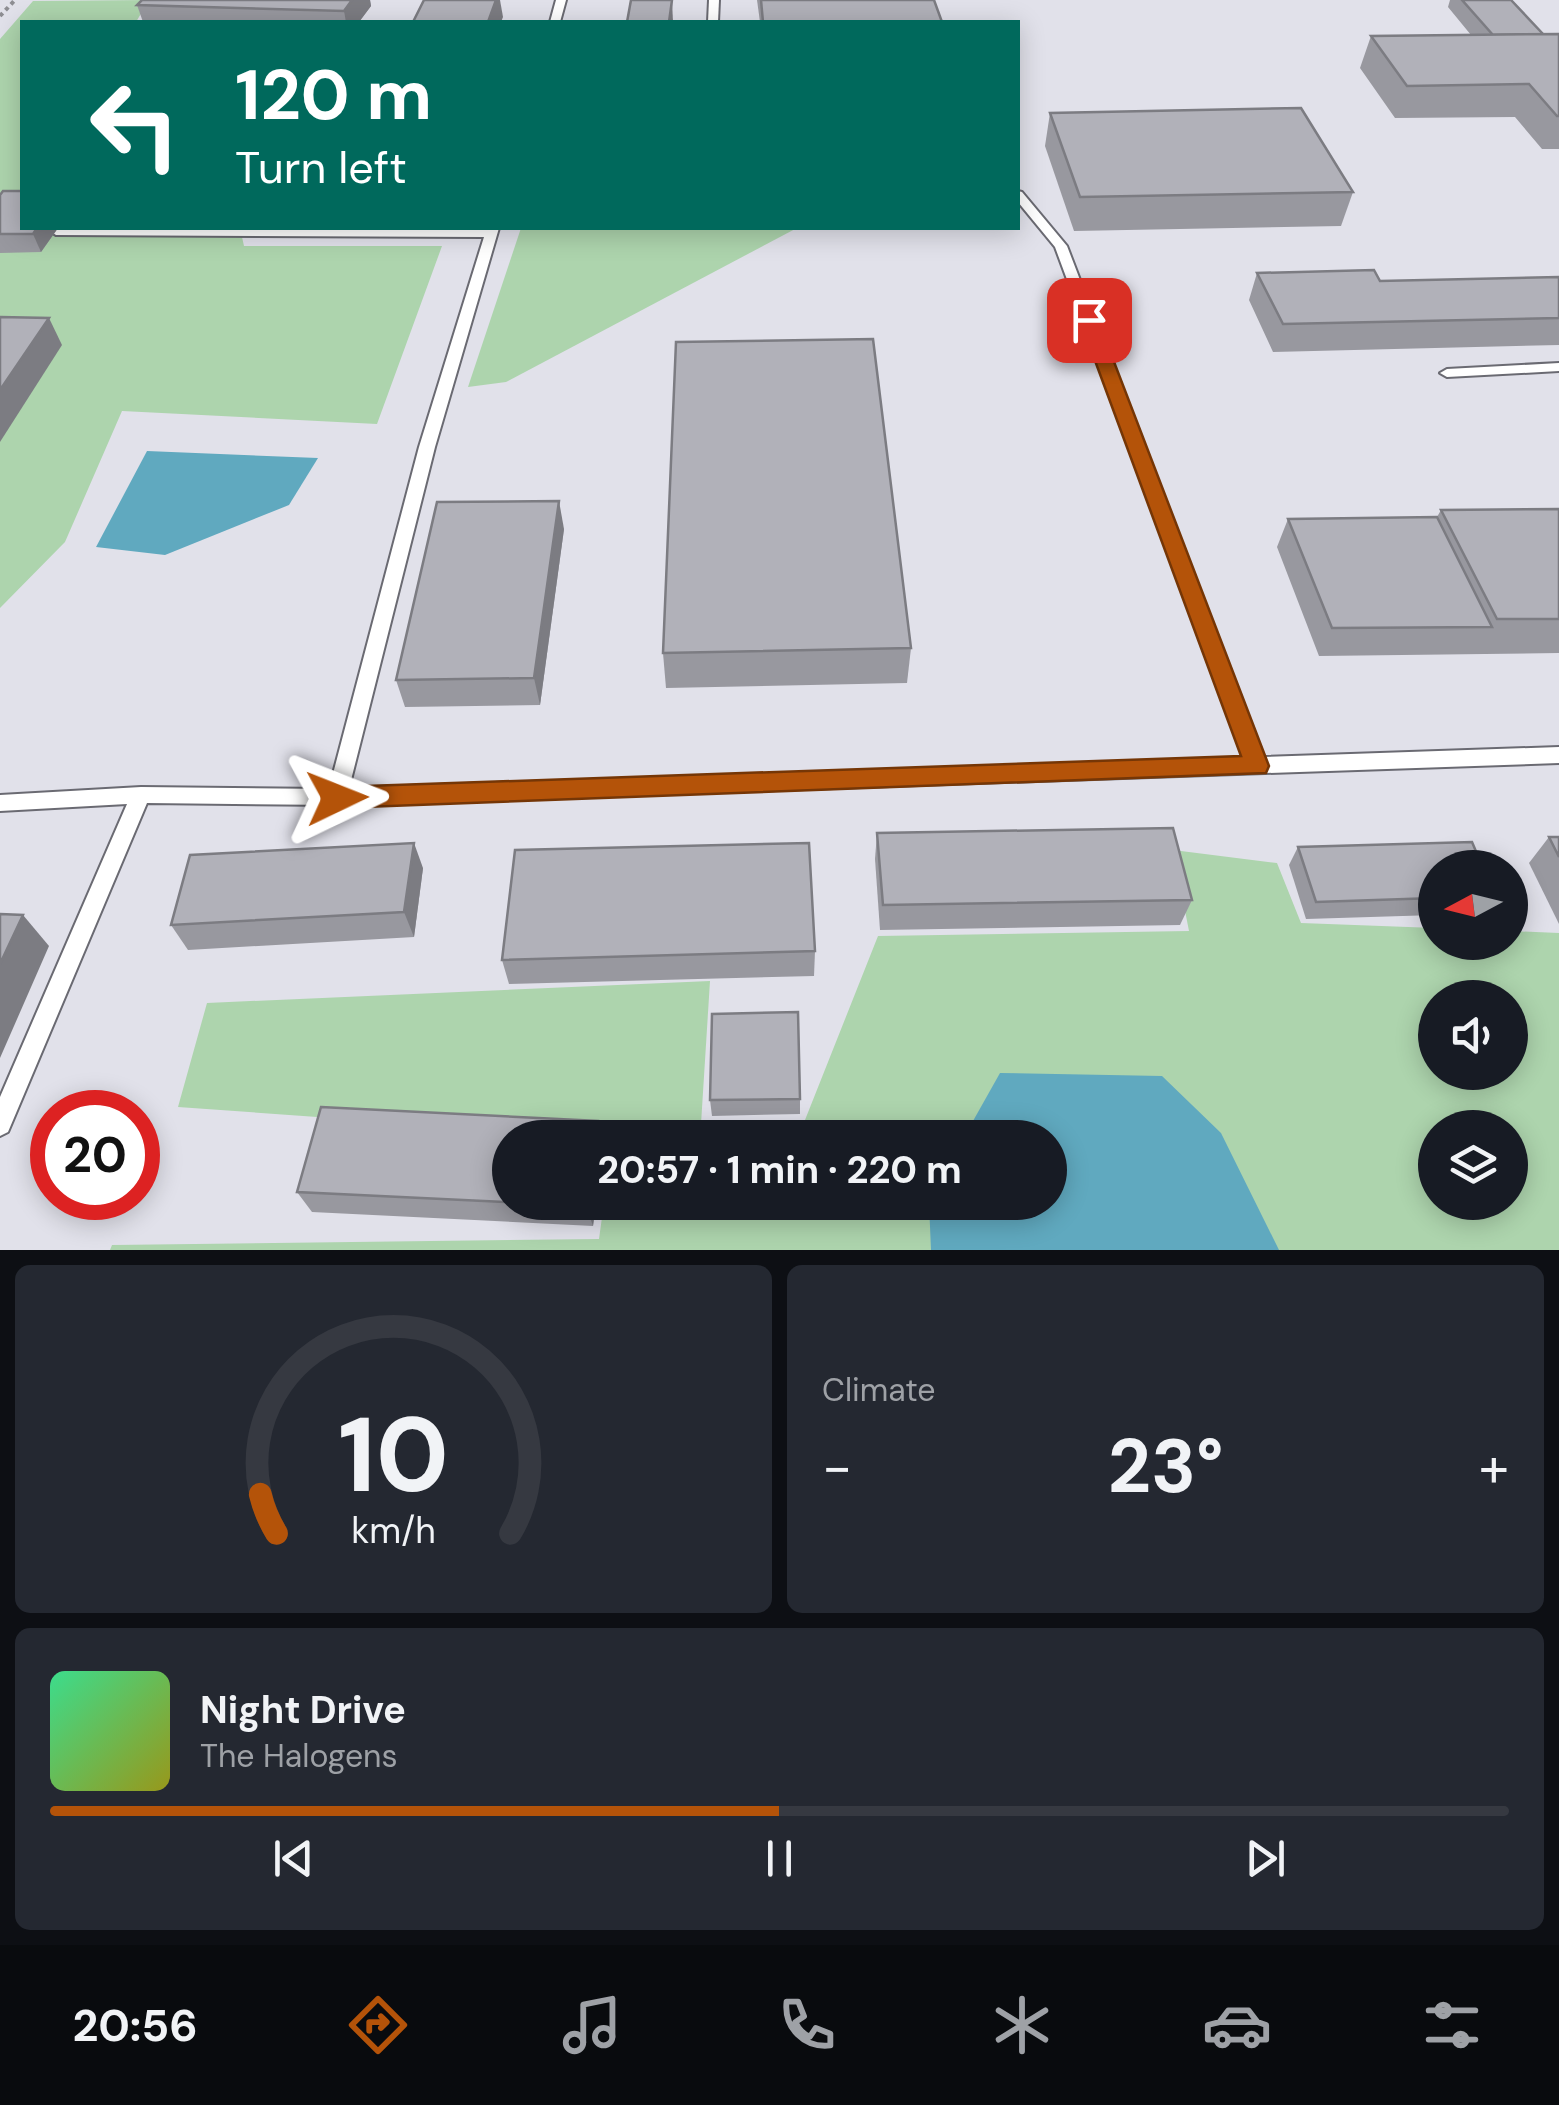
<!DOCTYPE html>
<meta charset="utf-8">
<style>
body{margin:0;font-family:"DM Sans",sans-serif;background:#242831;color:#f1f3f6;height:100vh;display:flex;flex-direction:column;font-size:38px;white-space:nowrap}
*{box-sizing:border-box;margin:0}
p{font-size:32px;color:#9ea1a6}
.icon{flex:none;width:55px;height:55px;fill:none;stroke:currentColor;stroke-width:2;stroke-linecap:round;stroke-linejoin:round}
.map{position:relative;height:1250px;overflow:hidden}
.sheet{display:flex;flex-direction:column;gap:15px;padding:15px;background:#0d0f14;flex:1}
.sheet>*{flex:none}
.guide{position:absolute;left:20px;top:20px;width:1000px;height:210px;border-radius:0px;box-shadow:0 5px 25px #0003;background:#00695c;color:#fff;overflow:hidden}
.needle{width:65px;rotate:263deg}
.tools{position:absolute;left:1418px;top:850px;display:grid;gap:20px}
.tools a{display:grid;place-items:center;width:110px;height:110px;border-radius:50%;background:#171b24;box-shadow:0 5px 25px #0003;font-size:50px}
.speed{position:absolute;left:30px;top:1090px;display:flex;gap:20px;font-size:50px;font-weight:700;text-align:center}
.speed>*{display:grid;place-content:center;width:130px;height:130px;border-radius:50%;background:#171b24;box-shadow:0 5px 25px #0003;line-height:1}
.speed .limit{border:15px solid #d22;background:#fff;color:#111}
.pin{position:absolute;display:grid;place-items:center;width:85px;height:85px;color:#fff;margin:-42px;border-radius:20px;box-shadow:0 5px 15px #0006}
.me{position:absolute;width:110px;margin:-55px;rotate:88deg;stroke-linejoin:round;filter:drop-shadow(0 0 8px #0008)}
.turn{display:flex;align-items:center;gap:35px;height:210px;padding:0 50px;font-size:45px}
.turn .icon{width:130px;height:130px;stroke-width:2.5}
.turn b{display:block;font-size:70px;line-height:85px}
.big{font-size:75px;font-weight:700;line-height:1.1}
.sheet .tile{flex:1;display:flex;flex-direction:column;justify-content:center;gap:15px;min-width:0;padding:0 35px;border-radius:15px;background:#242831}
.sheet .dial{align-items:center;gap:0}
.dial svg{height:260px;overflow:visible;fill:none;stroke:#363941;stroke-width:7;stroke-linecap:round;text-anchor:middle}
.dial text{fill:#f1f3f6;stroke:none}
.song{display:flex;align-items:center;gap:30px}
.cover{width:120px;height:120px;border-radius:15px;background:linear-gradient(135deg,hsl(150 70% 55%),hsl(60 70% 35%))}
.played{height:10px;border-radius:5px;background:linear-gradient(90deg,#b45309 50%,#363941 50%)}
.keys{display:flex;justify-content:space-around;direction:ltr}
.heat{display:flex;justify-content:space-between;align-items:center;font-size:55px;direction:ltr}
.sheet .tiles{flex:1;display:grid;gap:15px;grid-template-columns:1fr 1fr}
.tile:last-child{grid-column:span 2}
.trip{position:absolute;left:492px;top:1120px;width:575px;height:100px;border-radius:50px;background:#171b24;box-shadow:0 5px 25px #0003;font-weight:700;line-height:100px;text-align:center}
.menu{display:flex;height:160px;justify-content:space-around;align-items:center;background:#090b0e;color:#9ea1a6}
.menu .icon{width:70px;height:70px}
.menu .current{color:#b45309}
.menu b{font-size:45px;color:#f1f3f6}
.map>svg:first-child{display:block}
</style>
<div class="map">
<svg width="1559" height="1250" viewBox="0 0 1559 1250">
<rect width="100%" height="100%" fill="#e1e1ea"/>
<g fill="#add4ad" fill-rule="evenodd">
<path d="M149 0 136 22H22V228H240L244 246H442L377 424 122 411 65 542 0 608V39L33 1Z"/>
<path d="M521 228H797L506 382 468 387Z"/>
<path d="M1173 850 1277 863 1301 923 1435 928V942H1510V931L1559 933V1250H110L112 1245 599 1239 604 1203 1050 1202V1138H612L178 1107 207 1003 710 981 701 1124 805 1120 878 936 1189 931ZM1435 998H1510V1072H1435ZM1435 1128H1510V1202H1435Z"/>
</g>
<g fill="#60a9bf">
<path d="M147 451 318 458 289 505 165 555 96 547Z"/>
<path d="M1000 1073 1162 1076 1221 1133 1279 1250H931L929 1203 1050 1202V1138L964 1137Z"/>
</g>
<g fill="none" stroke-linecap="round" stroke-linejoin="round">
<g stroke="#6a6a72" stroke-width="4">
<g id="lane">
<path d="M556 0H566L560 22H550Z"/>
<path d="M709 0H719L718 22H708Z"/>
<path d="M1018 191 1022 192 1067 246 1263 757 1559 747V763L337 805 147 803 8 1132 0 1136V1097L127 804 0 811V795L141 787 329 789 419 447 484 237 56 235 50 231 51 228H499L435 447 349 788 1244 758 1055 247 1018 202Z"/>
<path d="M1559 363V371L1447 377 1440 373 1447 369Z"/>
</g>
</g>
<path stroke="#8d8d92" stroke-width="4" stroke-dasharray="4 4" stroke-linecap="butt" d="M0 16 15 0"/>
<use href="#lane" fill="#fff" fill-rule="evenodd"/>
</g>
<g fill="#98989f">
<path d="M142 0H370L371 6 359 22H143L137 5Z"/>
<path d="M757 0H934L942 22H760Z"/>
<path d="M1450 0H1511L1543 34H1559V149H1542L1515 117 1395 118 1360 68 1371 36 1471 35 1448 7Z"/>
<path d="M1050 113 1353 192 1341 226 1074 231 1045 146Z"/>
<path d="M0 195 58 228 41 252 0 253Z"/>
<path d="M1257 273 1380 281 1559 277V345L1273 352 1249 300Z"/>
<path d="M1559 509V653L1319 656 1277 547 1288 519 1437 517 1441 510Z"/>
<path d="M564 529 540 705 405 707 396 680Z"/>
<path d="M911 648 907 683 666 688 663 653Z"/>
<path d="M877 833 1192 900 1180 925 880 930 875 859Z"/>
<path d="M1549 837H1559V924L1529 863Z"/>
<path d="M1298 847 1435 868V915L1306 919 1289 865Z"/>
<path d="M423 868 414 937 188 950 171 925Z"/>
<path d="M815 951 814 976 509 984 502 960Z"/>
<path d="M800 1099V1114L712 1116 710 1100Z"/>
<path d="M321 1107 598 1121 603 1138H510V1202H596L593 1226 312 1212 297 1192Z"/>
</g>
<g fill="#7c7c82">
<path d="M352 0H370L371 6 359 22H346L344 11Z"/>
<path d="M496 0H500L503 17 501 22H488Z"/>
<path d="M672 0 673 22H669Z"/>
<path d="M37 228H58L41 252 33 234Z"/>
<path d="M49 318 62 345 0 442V390Z"/>
<path d="M559 501 564 529 540 705 534 678Z"/>
<path d="M414 843 423 868 414 937 404 912Z"/>
<path d="M23 915 49 946 0 1058V964Z"/>
<path d="M598 1121 603 1138H596Z"/>
<path d="M587 1202H596L593 1226 586 1206Z"/>
</g>
<g fill="#b1b1b9" stroke="#7c7c82" stroke-width="2.5">
<path d="M142 0H352L344 11 137 5Z"/>
<path d="M424 0H496L488 22H413Z"/>
<path d="M631 0H672L669 22H627Z"/>
<path d="M761 0H934L942 22H763Z"/>
<path d="M1462 0H1511L1543 34 1493 35Z"/>
<path d="M1559 34V116H1557L1529 84 1407 86 1371 36Z"/>
<path d="M1301 108 1353 192 1080 197 1050 113Z"/>
<path d="M3 191H22V228H37L33 234H0V195Z"/>
<path d="M1374 270 1380 281 1559 277V318L1283 324 1257 273Z"/>
<path d="M0 317 49 318 0 390Z"/>
<path d="M873 339 911 648 663 653 676 342Z"/>
<path d="M559 501 534 678 396 680 437 502Z"/>
<path d="M1559 509V619H1497L1441 510Z"/>
<path d="M1437 517 1492 627 1332 628 1288 519Z"/>
<path d="M1173 828 1192 900 883 905 877 833Z"/>
<path d="M1549 837H1559V857Z"/>
<path d="M1472 842 1483 868H1435V898L1316 902 1298 847Z"/>
<path d="M414 843 404 912 171 925 190 855Z"/>
<path d="M809 843 815 951 502 960 515 850Z"/>
<path d="M0 914 23 915 0 964Z"/>
<path d="M798 1012 800 1099 710 1100 712 1014Z"/>
<path d="M321 1107 598 1121 596 1138H510V1202H587L586 1206 297 1192Z"/>
</g>
<path fill="#b45309" stroke="#753606" stroke-width="2.5" d="M1089 315 1098 320 1269 766 1266 773 337 808 328 805 324 798 328 790 337 787 1241 756 1080 320Z"/>
</svg>
<div class="tools">
<a><svg class="needle" viewBox="-14 -14 28 28"><path d="M0-13l5 13h-10z" fill="#e53935"/><path d="M0 13l5-13h-10z" fill="#9ea1a6"/></svg></a>
<a><svg class="icon" aria-label="sound" viewBox="0 0 24 24"><path d="M4 9h4l5-4v14l-5-4H4zM17 9q2 3 0 6"/></svg></a>
<a><svg class="icon" aria-label="layers" viewBox="0 0 24 24"><path d="M12 4l9 5-9 5-9-5zM3 14l9 5 9-5"/></svg></a>
</div>
<div class="speed"><div class="limit">20</div></div>
<div class="pin" style="left:1089px;top:320px;background:#d93025"><svg class="icon" aria-label="arrive" viewBox="0 0 24 24"><path d="M6 21V4h12l-3 4 3 4H6"/></svg></div>
<svg class="me" style="left:337px;top:798px" viewBox="-20 -20 40 40"><path d="M0-17L14 15 0 8-14 15z" fill="#b45309" stroke="#fff" stroke-width="4"/></svg>
<div class="trip">20:57 · 1 min · 220 m</div>
<div class="guide">
<div class="turn"><svg class="icon" aria-label="left" viewBox="0 0 24 24"><path d="M17 20v-9H6M10 6l-5 5 5 5"/></svg><div><b>120 m</b>Turn left</div></div>
</div>
</div>
<section class="sheet">
<div class="tiles">
<div class="tile dial"><svg viewBox="0 0 100 80">
<path d="M14 69A42 42 0 1 1 86 69"/>
<path d="M14 69A42 42 0 0 1 9 57" stroke="#b45309"/>
<text x="50" y="56" font-size="32" font-weight="700">10</text>
<text x="50" y="72" font-size="11">km/h</text>
</svg></div>
<div class="tile"><p>Climate</p>
<div class="heat"><a>−</a><b class="big">23°</b><a>+</a></div>
</div>
<div class="tile">
<div class="song"><i class="cover"></i><div><b>Night Drive</b><p>The Halogens</p></div></div>
<div class="played"></div>
<div class="keys"><svg class="icon" aria-label="previous" viewBox="0 0 24 24"><path d="M18 5L8 12l10 7zM5 5v14"/></svg><svg class="icon" aria-label="pause" viewBox="0 0 24 24"><path d="M8 5v14M16 5v14"/></svg><svg class="icon" aria-label="next" viewBox="0 0 24 24"><path d="M6 5l10 7-10 7zM19 5v14"/></svg></div>
</div>
</div>
</section>
<nav class="menu">
<b>20:56</b>
<svg class="icon current" aria-label="directions" viewBox="0 0 24 24"><path d="M12 3l9 9-9 9-9-9zM9 14v-3h6M13 9l2 2-2 2"/></svg>
<svg class="icon" aria-label="music" viewBox="0 0 24 24"><path d="M9 18V5l10-2v13"/><circle cx="6" cy="18" r="3"/><circle cx="16" cy="16" r="3"/></svg>
<svg class="icon" aria-label="phone" viewBox="0 0 24 24"><path d="M5 4h4l2 5-3 2q2 4 5 5l2-3 5 2v4C11 20 4 13 5 4z"/></svg>
<svg class="icon" aria-label="climate" viewBox="0 0 24 24"><path d="M12 3v18M4 7l16 10M4 17L20 7"/></svg>
<svg class="icon" aria-label="car" viewBox="0 0 24 24"><path d="M5 17H2v-5l4-1 3-4h7l3 4 3 1v5h-3M9 17h6M6 11h13"/><circle cx="7" cy="17" r="2"/><circle cx="17" cy="17" r="2"/></svg>
<svg class="icon" aria-label="filters" viewBox="0 0 24 24"><path d="M4 7h16M4 17h16"/><circle cx="9" cy="7" r="2"/><circle cx="15" cy="17" r="2"/></svg>
</nav>
